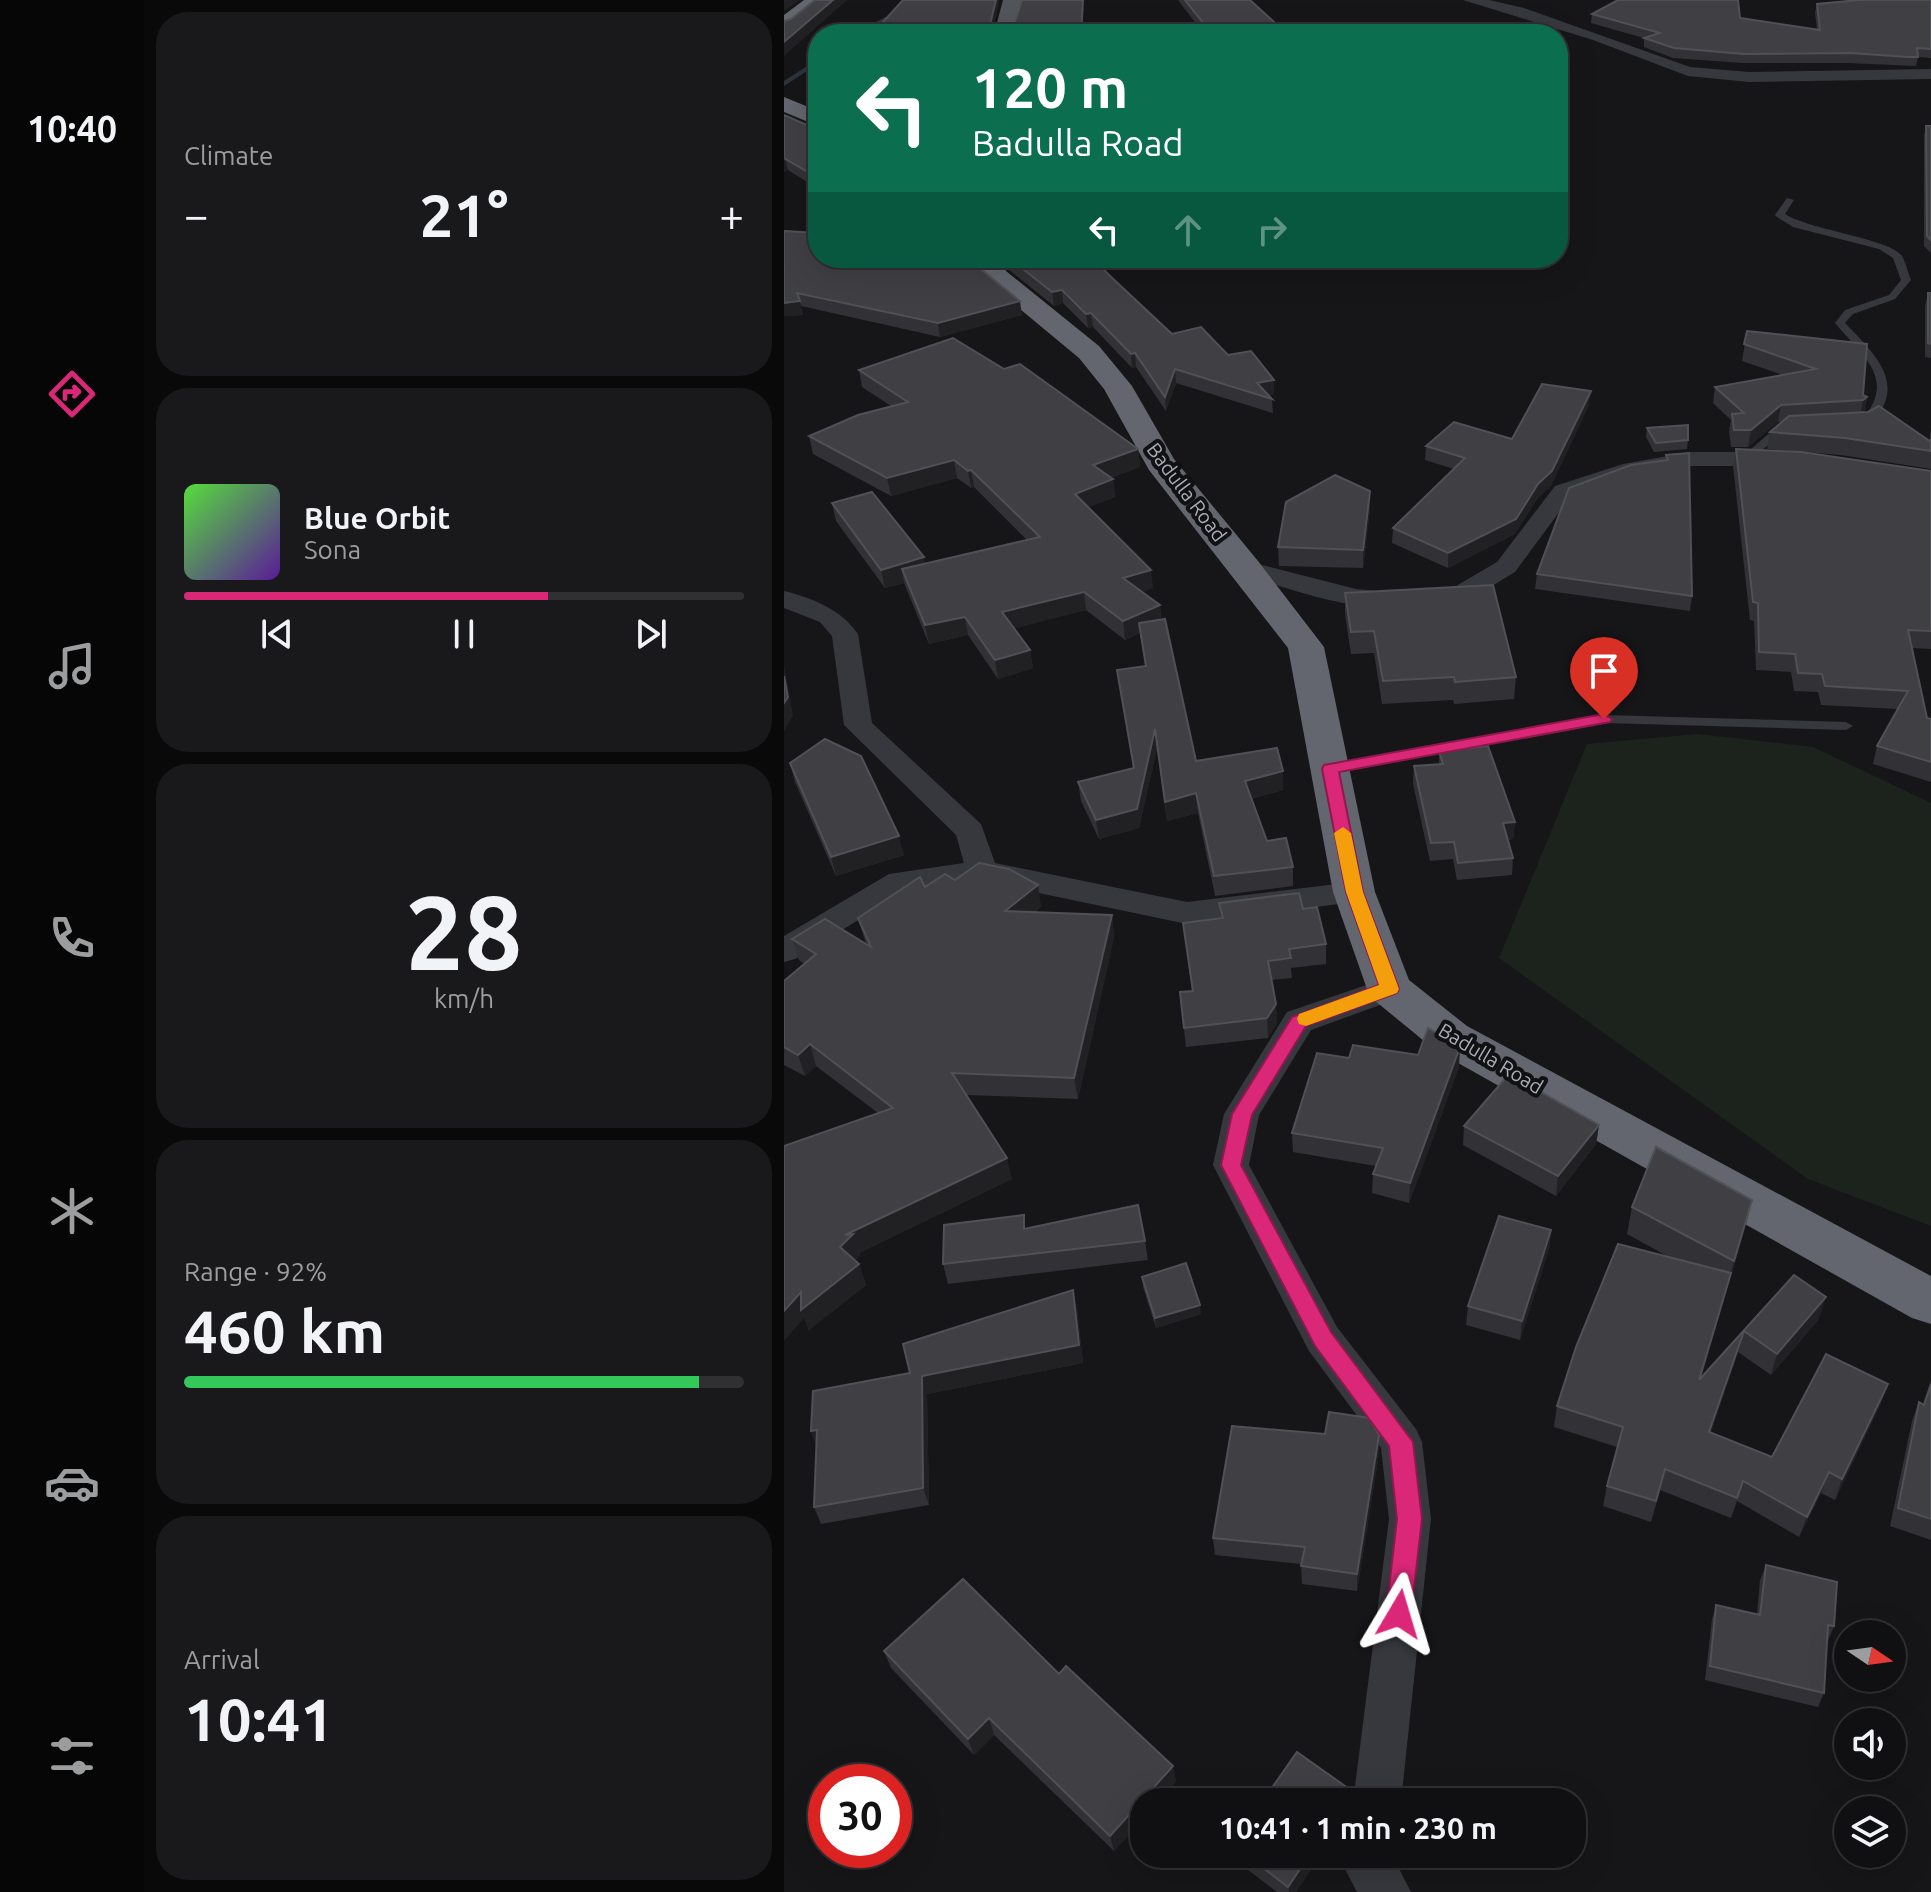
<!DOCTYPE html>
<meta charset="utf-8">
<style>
body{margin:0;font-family:Ubuntu,sans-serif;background:#19191b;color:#f1f3f6;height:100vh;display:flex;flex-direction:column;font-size:30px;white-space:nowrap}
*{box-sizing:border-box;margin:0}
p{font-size:26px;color:#9c9d9f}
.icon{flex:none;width:44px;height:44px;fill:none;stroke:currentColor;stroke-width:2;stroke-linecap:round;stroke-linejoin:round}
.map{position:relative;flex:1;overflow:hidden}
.drawer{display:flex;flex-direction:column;gap:12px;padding:12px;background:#09090a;width:640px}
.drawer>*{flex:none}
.guide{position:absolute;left:24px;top:24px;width:760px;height:244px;border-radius:32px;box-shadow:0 8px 32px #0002,0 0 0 2px #303032;background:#0b6e4f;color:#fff;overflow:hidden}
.needle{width:52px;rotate:103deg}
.controls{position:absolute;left:1050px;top:1620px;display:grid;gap:16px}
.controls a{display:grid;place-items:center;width:72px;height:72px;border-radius:50%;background:#101012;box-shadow:0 8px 32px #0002,0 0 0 2px #303032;font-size:40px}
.speed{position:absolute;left:24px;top:1764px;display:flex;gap:16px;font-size:40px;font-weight:700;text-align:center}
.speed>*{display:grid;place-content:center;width:104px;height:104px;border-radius:50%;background:#101012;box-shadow:0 8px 32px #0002,0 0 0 2px #303032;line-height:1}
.speed .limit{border:12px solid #d22;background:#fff;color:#111}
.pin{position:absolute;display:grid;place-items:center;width:68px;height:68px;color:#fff;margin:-82px -34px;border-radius:50% 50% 50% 0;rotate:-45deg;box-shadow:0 0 8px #0007}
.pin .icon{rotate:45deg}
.me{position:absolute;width:88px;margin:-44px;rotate:7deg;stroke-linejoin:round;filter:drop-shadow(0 0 6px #0008)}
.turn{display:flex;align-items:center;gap:28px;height:168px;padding:0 32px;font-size:36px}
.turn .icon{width:104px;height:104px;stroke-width:2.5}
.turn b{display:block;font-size:56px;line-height:68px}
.lanes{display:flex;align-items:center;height:76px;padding:0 32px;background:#0003;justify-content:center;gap:40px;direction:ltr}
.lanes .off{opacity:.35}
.big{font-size:60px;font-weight:700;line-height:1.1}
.drawer .card{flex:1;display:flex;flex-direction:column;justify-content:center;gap:12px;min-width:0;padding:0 28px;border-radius:32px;background:#19191b}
.drawer .dial{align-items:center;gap:0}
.dial b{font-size:104px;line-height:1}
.song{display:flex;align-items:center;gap:24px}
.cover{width:96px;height:96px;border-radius:12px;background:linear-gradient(135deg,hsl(110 70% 55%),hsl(270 70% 35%))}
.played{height:8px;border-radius:4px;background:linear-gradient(90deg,#db2777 65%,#303032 65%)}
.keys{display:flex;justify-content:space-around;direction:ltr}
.heat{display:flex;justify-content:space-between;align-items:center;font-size:44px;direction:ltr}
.charge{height:12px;border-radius:6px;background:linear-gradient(90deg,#34c759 92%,#303032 0)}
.trip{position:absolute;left:346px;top:1788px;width:456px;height:80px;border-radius:32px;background:#101012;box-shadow:0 8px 32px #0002,0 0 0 2px #303032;font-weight:700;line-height:80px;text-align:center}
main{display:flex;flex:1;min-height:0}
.dock{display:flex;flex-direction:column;width:144px;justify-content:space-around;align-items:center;background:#060607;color:#9c9d9f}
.dock .icon{width:56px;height:56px}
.dock .current{color:#db2777}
.dock b{font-size:36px;color:#f1f3f6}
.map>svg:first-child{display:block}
</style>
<main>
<nav class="dock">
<b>10:40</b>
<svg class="icon current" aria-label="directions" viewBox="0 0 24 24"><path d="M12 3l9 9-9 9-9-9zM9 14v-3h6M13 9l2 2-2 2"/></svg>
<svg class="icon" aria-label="music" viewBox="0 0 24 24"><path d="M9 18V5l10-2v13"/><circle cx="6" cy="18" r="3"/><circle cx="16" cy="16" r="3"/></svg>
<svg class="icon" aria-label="phone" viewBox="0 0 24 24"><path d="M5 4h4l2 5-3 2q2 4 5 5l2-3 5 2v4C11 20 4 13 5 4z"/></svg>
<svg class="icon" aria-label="climate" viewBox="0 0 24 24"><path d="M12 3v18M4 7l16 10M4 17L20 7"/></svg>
<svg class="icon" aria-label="car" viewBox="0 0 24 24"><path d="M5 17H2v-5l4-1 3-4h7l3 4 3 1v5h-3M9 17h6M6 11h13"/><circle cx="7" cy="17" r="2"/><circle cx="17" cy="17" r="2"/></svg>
<svg class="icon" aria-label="filters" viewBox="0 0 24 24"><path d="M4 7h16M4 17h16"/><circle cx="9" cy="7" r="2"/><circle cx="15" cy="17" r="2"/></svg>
</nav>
<section class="drawer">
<div class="card"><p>Climate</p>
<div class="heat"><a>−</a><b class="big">21°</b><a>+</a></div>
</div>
<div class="card">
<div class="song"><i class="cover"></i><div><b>Blue Orbit</b><p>Sona</p></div></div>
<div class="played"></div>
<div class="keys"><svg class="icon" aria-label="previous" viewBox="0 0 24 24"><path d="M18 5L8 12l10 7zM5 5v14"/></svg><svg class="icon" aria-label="pause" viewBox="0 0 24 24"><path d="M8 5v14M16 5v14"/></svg><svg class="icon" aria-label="next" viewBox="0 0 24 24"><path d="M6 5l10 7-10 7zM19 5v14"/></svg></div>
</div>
<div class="card dial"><b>28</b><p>km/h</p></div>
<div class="card"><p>Range · 92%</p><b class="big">460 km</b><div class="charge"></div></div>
<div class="card"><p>Arrival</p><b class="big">10:41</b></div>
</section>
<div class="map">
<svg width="1147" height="1892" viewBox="0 0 1147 1892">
<rect width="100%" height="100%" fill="#161618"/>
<path fill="#1c231d" d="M913 734 1029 747 1147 803V1226L1024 1179 715 958 803 744Z"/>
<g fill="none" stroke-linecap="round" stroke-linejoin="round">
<g fill="#2c353c" fill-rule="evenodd">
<path d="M135 0H142L75 34H68Z"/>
<path d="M34 59V64L0 86V81Z"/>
</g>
<g fill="#37383d" fill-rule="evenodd">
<path d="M1003 198 1010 200 1001 214C1026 230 1107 239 1118 256 1122 263 1124 273 1127 280L1111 299 1069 314 1061 323C1089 352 1126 385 1086 424L1076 422C1115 379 1078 356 1051 323L1061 310 1105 295 1117 280 1109 258 1095 249 1009 227 993 217 991 215Z"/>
<path d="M995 425 1005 427 968 459H960V455Z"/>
<path d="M820 715 1062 722 1069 726 1062 730 820 723 546 773 539 769 546 765Z"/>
</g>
<g fill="#37383d" fill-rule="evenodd">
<path d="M679 0H705L740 8 906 67 965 72 1147 69V79L965 82 904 76 809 40Z"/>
<path d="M906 452H993L1001 454 1004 459 1001 464 993 466H906L851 475 787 496 731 572 688 598 650 605 641 602 637 597 641 592 672 586 713 562 771 486 839 464Z"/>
<path d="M462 561 572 589 613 593 617 598 613 603C568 615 498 585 453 573L450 568 453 563Z"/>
<path d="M0 591C28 598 57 609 74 634L88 723 197 824 211 863 403 902 570 882 581 885 585 892 581 899 570 902 403 924 198 881 123 890 11 959 0 962V936L105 874 180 863 172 835 60 725 48 636 36 622 0 608Z"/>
<path d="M606 977 618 981 622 989 618 997 527 1030 475 1115 465 1165 553 1327 632 1429 638 1442 647 1519 617 1802H569L605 1519 597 1448 525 1351 429 1165 440 1114 503 1012Z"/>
<path d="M562 1854H612L611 1861 627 1892H573L560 1867Z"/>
</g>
<path fill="#53555c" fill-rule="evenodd" d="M219 0H239L230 34H210Z"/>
<g fill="#63666e" fill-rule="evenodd">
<path d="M20 0H43L7 28 0 30V15Z"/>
<path d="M0 97 34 111V126L0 112Z"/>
<path d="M190 258H216L222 271 315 346 348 386 390 459 474 561 540 647 591 892 625 980 683 1026 1147 1276V1324L1128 1318 651 1050 590 1000 583 989 549 892 504 648 365 470 320 389 295 358 202 281Z"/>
</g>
</g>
<g fill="#323236">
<path d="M394 0H466L500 31V34H420Z"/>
<path d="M1147 0V58L1134 57 1132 66 1064 63H959L889 58 860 47V38L807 23 808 14 956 18 1033 29 1031 13 1033 4Z"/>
<path d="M0 115 34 130V189L4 170 0 172Z"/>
<path d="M1142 126H1147V253L1140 246V136Z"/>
<path d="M0 231 198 270 238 315 156 337 17 306 19 315 0 316Z"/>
<path d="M218 258H309L325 275 388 334 444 355 490 380V394L485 395 488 399 489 413 392 383 382 411 352 367 348 368 309 327 304 328 279 303 270 306 224 269Z"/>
<path d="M1144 293H1147V358L1141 357V306Z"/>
<path d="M963 331 1083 397 1080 412 1145 441 1147 429V469L1057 455 983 449 986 432 998 422H994L964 447H947L945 431 947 420 929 403 931 387 999 375 958 361Z"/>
<path d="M220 369 354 449 356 467 326 478 329 479 331 497 304 507 369 588 357 592 376 605 377 619 412 761 499 771V790L467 799 483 841 509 867V886L431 896 414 813 383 821 373 748 355 828 315 839 297 801 294 782 349 768 333 670 361 666 356 633 341 640 302 610 230 628 246 650 249 668 214 679 184 635 145 644 120 583 101 588 52 521 48 503 141 564 243 540 190 487 187 488 173 478 107 496 29 454 25 436 107 406 78 387 75 370Z"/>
<path d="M805 405 767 486 753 499 731 534 664 568 608 543 609 528 670 469 641 460 642 446 728 439Z"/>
<path d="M863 428 904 440 903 449 870 452 862 437Z"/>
<path d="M952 449 1147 471V649L1128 648 1143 718 1147 719V782L1089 764 1093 746 1114 709 1037 705 1034 692 1010 691 1007 672 972 670 970 621 966 620 949 466Z"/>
<path d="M905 453 908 596 906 611 751 589 753 574 881 461 882 455Z"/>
<path d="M586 491V509L579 568 495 566 494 547Z"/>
<path d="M561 593 732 677 730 699 670 704 669 700 598 704 590 653 567 654 561 614Z"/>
<path d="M655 751 731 822 729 839 724 840 729 858 728 875 673 880 669 859 646 861 629 784 630 766 655 764Z"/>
<path d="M6 763 120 855 52 876 11 782Z"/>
<path d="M171 880 257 906 251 912 328 915 330 937 294 1099 182 1095 228 1179 75 1253 76 1255 71 1260 75 1264 82 1285 25 1330 20 1318 94 1113 32 1066 21 1076 0 1065V981L20 964 15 960 8 939 82 944 74 918 141 887Z"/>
<path d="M435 903 519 909 542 944V964L507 968 508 978 488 980 492 1004 493 1023 484 1038 402 1047 396 992 408 991 399 923 437 918Z"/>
<path d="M565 1058 675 1067 625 1203 588 1193 589 1174 592 1166 509 1152 508 1133Z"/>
<path d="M815 1125 812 1144 772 1196 679 1145 680 1126Z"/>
<path d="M848 1207 961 1228 917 1378 1010 1275 1035 1319 987 1375 954 1352 927 1432 988 1457 1104 1384 1096 1405 1051 1500 1037 1493 1015 1537 953 1501 947 1518 876 1490 867 1522 819 1506 823 1486 833 1447 770 1427 773 1406 885 1257 843 1234Z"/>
<path d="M242 1228 361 1241 364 1260 164 1284 159 1264Z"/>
<path d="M767 1230 765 1249 736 1340 682 1325 684 1306Z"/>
<path d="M358 1277 417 1314 372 1328 359 1287Z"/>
<path d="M293 1308 299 1363 143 1394 145 1505 37 1524 30 1507 32 1445 27 1431 126 1373Z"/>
<path d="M1147 1380V1540L1106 1526 1128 1421 1135 1402 1139 1404Z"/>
<path d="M541 1434 595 1435V1453L573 1591 518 1584 517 1564 431 1555 429 1538Z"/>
<path d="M982 1565 1050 1626 1044 1641 1043 1640 1040 1693 1034 1707 921 1680 928 1619 932 1605 973 1614 976 1580Z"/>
<path d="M100 1651 275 1674 389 1766 392 1782 360 1802V1818L330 1851 210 1735 190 1755 107 1668Z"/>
<path d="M450 1854H537L512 1892H493L451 1860Z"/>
</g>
<g fill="#212124">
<path d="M0 0H16L0 11Z"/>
<path d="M49 0H63L0 56V42Z"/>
<path d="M212 0H215V3L208 34 206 25Z"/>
<path d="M299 0H300L299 34H297Z"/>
<path d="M0 158H1L4 170 0 172Z"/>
<path d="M278 290 279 303 270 306 268 292Z"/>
<path d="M16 301 19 315 0 316V303Z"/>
<path d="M236 301 238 315 156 337 154 323Z"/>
<path d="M307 313 309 327 304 328 302 314Z"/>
<path d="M351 353 352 367 348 368 347 354Z"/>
<path d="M391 369 392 383 382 411 381 397Z"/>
<path d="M490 380V394L480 396 473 383Z"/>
<path d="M807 391 805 405 767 486 753 499 731 534 664 568V553Z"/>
<path d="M1083 397 1079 414 1076 417 1079 400Z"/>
<path d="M997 405 994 422 964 447 967 430Z"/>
<path d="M354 449 356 467 311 483 309 465Z"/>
<path d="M170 460 173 478 107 496 103 478Z"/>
<path d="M187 470 190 487 187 488 184 471Z"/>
<path d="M329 479 331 497 293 512 291 494Z"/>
<path d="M586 491V509L579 568V550Z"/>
<path d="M140 557 143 576 118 569 120 583 101 588 97 570Z"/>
<path d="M367 570 369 588 341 597 339 578Z"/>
<path d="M300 592 302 610 221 631 218 612Z"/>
<path d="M376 605 377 623 341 640 339 621Z"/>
<path d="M181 617 184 635 145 644 141 625Z"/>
<path d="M246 650 249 668 214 679 211 660Z"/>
<path d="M0 664 9 716 0 731Z"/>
<path d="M371 729 373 748 355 828 315 839 312 820 353 809Z"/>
<path d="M499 771V790L462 800 461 781Z"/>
<path d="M412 793 414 813 383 821 381 802Z"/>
<path d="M731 822 729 839 718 841 719 823Z"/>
<path d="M115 836 120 855 52 876 47 857Z"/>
<path d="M254 885 257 906 225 932 221 911Z"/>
<path d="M328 915 330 937 294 1099 290 1078Z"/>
<path d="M492 1004 493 1023 484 1038 483 1018Z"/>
<path d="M26 1044 32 1066 21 1076 14 1055Z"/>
<path d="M676 1047 675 1067 625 1203 626 1183Z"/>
<path d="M815 1125 812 1144 772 1196 774 1176Z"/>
<path d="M223 1158 228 1179 75 1253 76 1255 64 1268 56 1247 61 1235Z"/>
<path d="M968 1200 961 1228 943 1289 950 1261Z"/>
<path d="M767 1230 765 1249 736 1340 738 1321Z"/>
<path d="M75 1264 82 1285 25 1330 20 1318 0 1341V1311L17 1292Z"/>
<path d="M947 1273 941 1295 910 1401 915 1380Z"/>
<path d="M289 1290 293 1308 299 1363 143 1394 145 1505 139 1488 138 1376Z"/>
<path d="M1042 1297 1035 1319 987 1375 993 1354Z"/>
<path d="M416 1305 417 1314 372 1328 371 1318Z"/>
<path d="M960 1331 954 1352 920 1453 925 1432Z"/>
<path d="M1104 1384 1096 1405 1051 1500 1058 1479Z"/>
<path d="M33 1430 34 1449 27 1431Z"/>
<path d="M595 1435V1453L573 1591V1574Z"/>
<path d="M1045 1472 1037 1493 1015 1537 1023 1517Z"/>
<path d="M205 1718 210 1735 190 1755 184 1739Z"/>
<path d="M389 1766 392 1782 374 1802H360V1818L330 1851 326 1836Z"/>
<path d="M568 1791V1802H561Z"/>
<path d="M526 1854H537L512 1892H505L504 1887Z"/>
</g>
<g fill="#3f3f44" stroke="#4f5156" stroke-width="2">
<path d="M31 0H49L0 42V21L7 19Z"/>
<path d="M119 0H212L206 25H230L238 0H299L297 34H88Z"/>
<path d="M401 0H466L500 31 484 34H428Z"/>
<path d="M834 0H954L956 18 1036 30 1033 4 1075 0H1147V49L1133 48 1134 57H1124L1066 53 960 54 890 48 860 38 876 33 808 14Z"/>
<path d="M0 115 34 130V178L0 158Z"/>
<path d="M1142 126H1147V240L1143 236Z"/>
<path d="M0 231 34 233V258H192L198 270 236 301 154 323 13 293 16 301 0 303Z"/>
<path d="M225 258H309L325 275 388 334 417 327 444 355 467 351 490 380 473 383 488 399 391 369 381 397 351 353 347 354 307 313 302 314 278 290 268 292Z"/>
<path d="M1144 293H1147V344L1144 343Z"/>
<path d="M963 331 1083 344 1079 395 1083 397 1079 400 997 405 967 430H950L948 414 960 413 931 387 1032 369 960 344Z"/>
<path d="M169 338 220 369 236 364 354 449 309 465 329 479 291 494 367 570 339 578 376 605 339 621 300 592 218 612 246 650 211 660 181 617 141 625 118 569 256 537 187 470 184 471 170 460 103 478 25 436 74 415 124 402 75 370Z"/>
<path d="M758 384 807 391 768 471 754 484 732 519 664 553 609 528 681 458 642 446 670 422 728 439Z"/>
<path d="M1095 406 1147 442V439V451L1061 438 986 432 1005 416 1084 412Z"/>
<path d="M904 425V440L872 443 863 428Z"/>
<path d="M952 449 1017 452 1147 471V631L1124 630 1143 718 1147 719V762L1093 746 1124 691 1041 686 1038 674 1014 673 1011 654 975 652 974 603 969 602Z"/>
<path d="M905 453 908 596 753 574 785 488 847 465 884 460 882 455Z"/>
<path d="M551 475 586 491 579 550 494 547 502 502Z"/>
<path d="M88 492 140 557 97 570 48 503Z"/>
<path d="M709 585 732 677 671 682 670 677 599 681 590 631 567 632 561 593Z"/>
<path d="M381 619 412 761 493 748 499 771 461 781 483 841 502 838 509 867 430 876 412 793 381 802 371 729 353 809 312 820 294 782 350 768 333 670 362 666 355 623Z"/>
<path d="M0 676 4 697 0 703Z"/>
<path d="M41 739 77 756 115 836 47 857 6 763Z"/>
<path d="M704 746 731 822 719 823 729 858 674 863 670 842 647 843 630 766 659 764 655 751Z"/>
<path d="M195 863 225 869 254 885 221 911 328 915 290 1078 168 1073 223 1158 61 1235 69 1234 56 1247 75 1264 17 1310V1292L0 1311V1146L109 1108 26 1044 14 1055 0 1047V981L32 954 8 939 41 919 87 947 74 918 136 877 141 887 161 874 171 880Z"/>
<path d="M515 893 519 909 533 907 542 944 505 949 507 958 484 961 492 1004 483 1018 400 1028 396 992 409 991 399 923 439 918 435 903Z"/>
<path d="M644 1028 676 1047 626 1183 589 1174 599 1148 508 1133 533 1053 565 1058 569 1045 634 1055Z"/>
<path d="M725 1074 815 1125 774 1176 680 1126Z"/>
<path d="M872 1147 968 1200 950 1261 848 1207Z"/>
<path d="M354 1205 361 1241 159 1264 160 1225 240 1215V1229Z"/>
<path d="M715 1216 767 1230 738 1321 684 1306Z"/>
<path d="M834 1244 947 1273 915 1380 1010 1275 1042 1297 993 1354 960 1331 925 1432 988 1457 1042 1354 1104 1384 1058 1479 1045 1472 1023 1517 959 1481 953 1498 881 1469 872 1501 823 1486 839 1427 773 1406 792 1347Z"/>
<path d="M402 1263 416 1305 371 1318 358 1277Z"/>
<path d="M289 1290 295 1345 138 1376 139 1488 30 1507 33 1430 27 1431 29 1391 126 1373 119 1344Z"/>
<path d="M1147 1384V1519L1114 1508 1135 1402 1140 1405Z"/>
<path d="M545 1412 585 1418 595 1435 573 1574 517 1566 521 1547 429 1538 448 1426 541 1434Z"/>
<path d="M982 1565 1053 1582 1050 1626 1044 1625 1040 1693 926 1666 932 1605 976 1615Z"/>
<path d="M179 1579 275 1674 282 1666 389 1766 326 1836 205 1718 184 1739 100 1651Z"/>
<path d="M513 1752 568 1791 561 1802H478Z"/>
<path d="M461 1854H526L504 1887Z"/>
</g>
<path fill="#db2777" stroke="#8e194d" stroke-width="2" d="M820 714 828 719 826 722 555 772 579 892 615 989 613 993 522 1026 468 1115 457 1165 547 1332 629 1442 638 1519 627 1614 624 1622 615 1626 606 1622 602 1614 613 1519 605 1446 531 1346 437 1165 448 1114 508 1017 595 985 562 892 538 769 540 765Z"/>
<path fill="#f59e0b" d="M559 827 567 833 579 892 615 989 613 993 522 1026 515 1024 513 1019 515 1014 595 985 562 892 550 833Z"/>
<g text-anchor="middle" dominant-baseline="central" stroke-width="8" stroke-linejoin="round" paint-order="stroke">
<g font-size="20" fill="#a8adb8" stroke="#111113">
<text transform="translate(403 492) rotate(53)">Badulla Road</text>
<text transform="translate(707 1058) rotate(31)">Badulla Road</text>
</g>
</g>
</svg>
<div class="controls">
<a><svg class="needle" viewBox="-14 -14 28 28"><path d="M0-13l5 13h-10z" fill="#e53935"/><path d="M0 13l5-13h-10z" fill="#9c9d9f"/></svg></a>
<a><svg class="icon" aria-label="sound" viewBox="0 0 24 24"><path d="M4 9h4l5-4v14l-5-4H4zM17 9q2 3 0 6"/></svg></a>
<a><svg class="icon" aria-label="layers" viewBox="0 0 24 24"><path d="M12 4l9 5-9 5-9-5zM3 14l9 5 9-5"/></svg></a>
</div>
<div class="speed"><div class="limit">30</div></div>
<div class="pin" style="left:820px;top:719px;background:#d93025"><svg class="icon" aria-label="arrive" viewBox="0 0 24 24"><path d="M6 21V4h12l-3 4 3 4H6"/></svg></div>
<svg class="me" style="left:615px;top:1614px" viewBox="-20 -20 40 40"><path d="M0-17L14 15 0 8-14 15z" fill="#db2777" stroke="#fff" stroke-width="4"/></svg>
<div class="trip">10:41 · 1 min · 230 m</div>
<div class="guide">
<div class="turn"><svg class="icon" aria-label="left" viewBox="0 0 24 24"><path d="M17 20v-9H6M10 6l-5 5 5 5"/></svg><div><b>120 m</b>Badulla Road</div></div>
<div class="lanes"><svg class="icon" aria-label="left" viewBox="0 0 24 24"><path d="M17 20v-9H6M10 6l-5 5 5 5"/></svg><svg class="icon off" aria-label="ahead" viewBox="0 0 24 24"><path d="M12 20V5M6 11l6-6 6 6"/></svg><svg class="icon off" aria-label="right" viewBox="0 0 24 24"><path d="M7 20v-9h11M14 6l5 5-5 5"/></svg></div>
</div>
</div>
</main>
